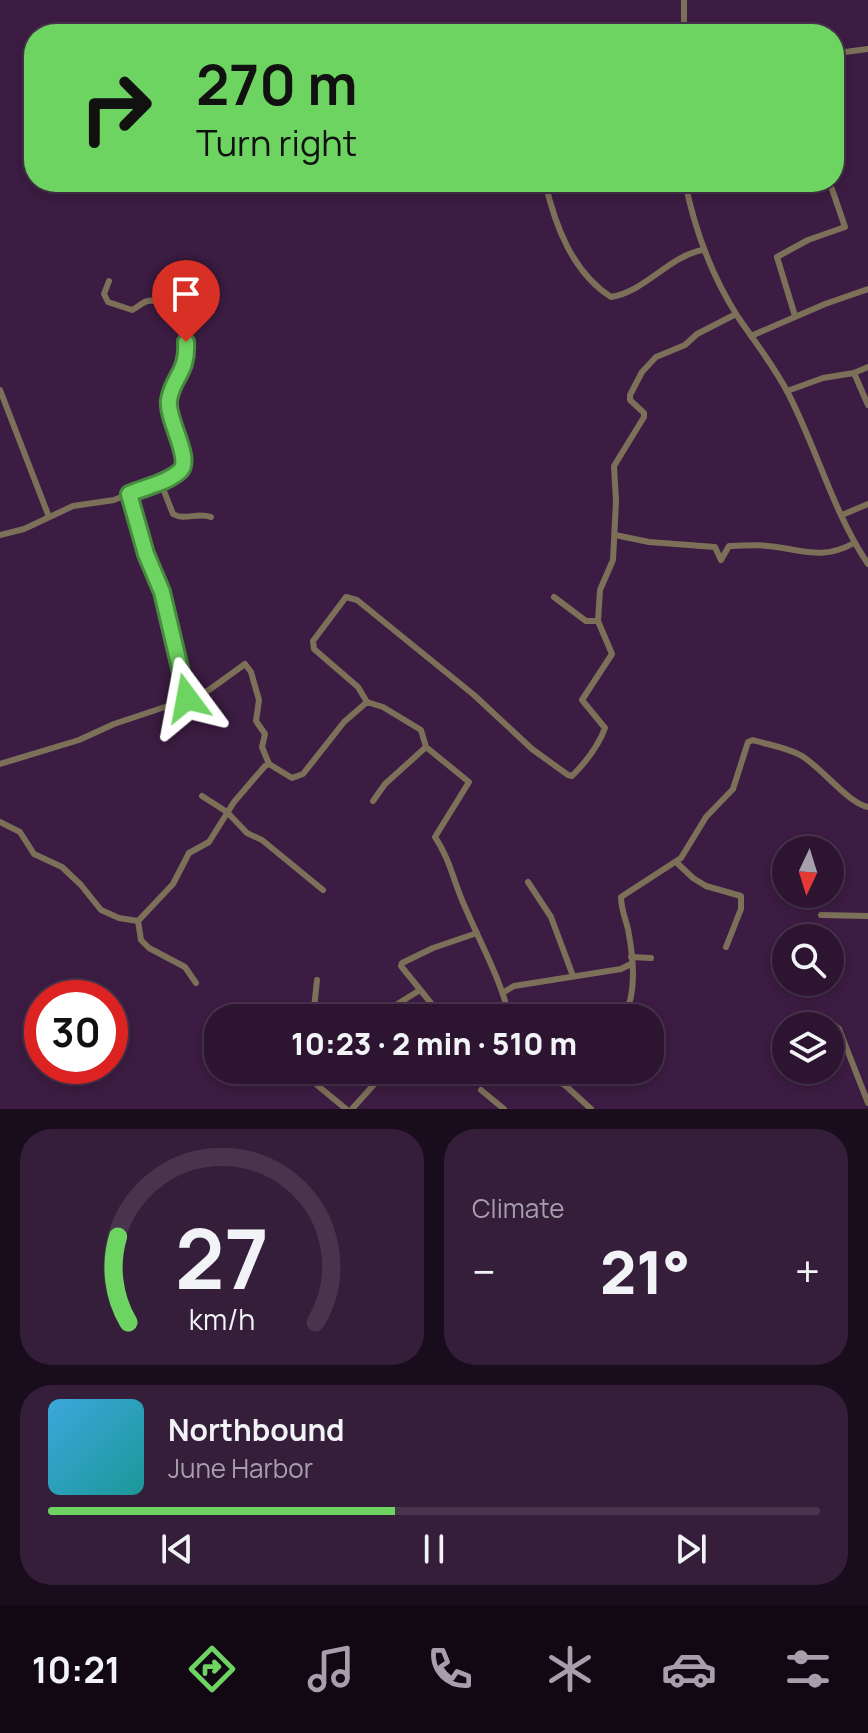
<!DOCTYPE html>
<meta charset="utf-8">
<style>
body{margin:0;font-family:Manrope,sans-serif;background:#351e3a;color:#f1f3f6;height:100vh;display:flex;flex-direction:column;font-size:30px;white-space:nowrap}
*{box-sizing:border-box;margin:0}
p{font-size:26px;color:#a79fac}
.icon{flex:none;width:44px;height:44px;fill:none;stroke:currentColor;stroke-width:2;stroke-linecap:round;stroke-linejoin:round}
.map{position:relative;height:1109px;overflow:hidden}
.sheet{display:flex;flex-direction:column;gap:20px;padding:20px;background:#190c1c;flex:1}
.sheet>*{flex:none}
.banner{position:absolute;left:24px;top:24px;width:820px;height:168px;border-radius:32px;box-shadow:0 4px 12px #0003,0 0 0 2px #48344d;background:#6dd361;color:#111;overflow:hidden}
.needle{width:52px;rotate:184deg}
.buttons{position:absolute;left:772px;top:836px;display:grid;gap:16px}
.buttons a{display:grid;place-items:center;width:72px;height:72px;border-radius:50%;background:#2d1532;box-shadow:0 4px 12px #0003,0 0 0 2px #48344d;font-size:40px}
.speed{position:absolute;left:24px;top:980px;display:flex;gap:16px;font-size:40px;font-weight:700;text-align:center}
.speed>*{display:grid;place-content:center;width:104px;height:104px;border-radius:50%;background:#2d1532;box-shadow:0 4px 12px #0003,0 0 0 2px #48344d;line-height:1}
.speed .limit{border:12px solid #d22;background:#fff;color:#111}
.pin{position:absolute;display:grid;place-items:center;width:68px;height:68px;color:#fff;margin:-82px -34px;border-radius:50% 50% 50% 0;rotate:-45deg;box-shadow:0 0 8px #0007}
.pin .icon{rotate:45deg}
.me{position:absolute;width:88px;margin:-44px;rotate:347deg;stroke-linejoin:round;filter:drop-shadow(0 0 6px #0008)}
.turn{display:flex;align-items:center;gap:28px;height:168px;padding:0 40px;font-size:36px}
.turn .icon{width:104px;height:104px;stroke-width:2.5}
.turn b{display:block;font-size:56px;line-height:68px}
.big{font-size:60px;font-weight:800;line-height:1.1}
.sheet .tile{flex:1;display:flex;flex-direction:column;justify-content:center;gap:12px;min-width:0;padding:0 28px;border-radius:32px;background:#351e3a}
.sheet .dial{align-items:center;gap:0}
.dial svg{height:208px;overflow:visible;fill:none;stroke:#48344d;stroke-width:7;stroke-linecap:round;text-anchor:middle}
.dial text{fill:#f1f3f6;stroke:none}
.song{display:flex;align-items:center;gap:24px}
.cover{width:96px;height:96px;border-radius:12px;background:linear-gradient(135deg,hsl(200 70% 55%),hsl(180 70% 35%))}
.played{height:8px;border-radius:4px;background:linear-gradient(90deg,#6dd361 45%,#48344d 45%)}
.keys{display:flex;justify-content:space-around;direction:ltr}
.heat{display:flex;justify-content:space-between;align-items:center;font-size:44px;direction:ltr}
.sheet .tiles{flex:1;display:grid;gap:20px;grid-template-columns:1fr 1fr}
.tile:last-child{grid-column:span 2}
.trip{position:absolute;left:204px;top:1004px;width:460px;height:80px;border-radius:32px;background:#2d1532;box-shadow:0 4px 12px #0003,0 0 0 2px #48344d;font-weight:800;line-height:80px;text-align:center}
.tabs{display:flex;height:128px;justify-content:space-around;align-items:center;background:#120814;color:#a79fac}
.tabs .icon{width:56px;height:56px}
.tabs .selected{color:#6dd361}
.tabs b{font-size:36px;color:#f1f3f6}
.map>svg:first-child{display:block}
</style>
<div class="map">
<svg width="868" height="1109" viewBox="0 0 868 1109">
<rect width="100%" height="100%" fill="#3c1c42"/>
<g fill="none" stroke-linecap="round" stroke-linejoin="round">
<g stroke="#7d7059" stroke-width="6">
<path d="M684 0V34"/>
<path d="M834 47 845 52 868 49"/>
<path d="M545 182C555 225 572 272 611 297 646 291 668 257 702 250"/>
<path d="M685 182C695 231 711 275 738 317 755 342 774 366 788 393 817 449 833 512 868 564"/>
<path d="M109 281 104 294 108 302 132 310C137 308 142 302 148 301 170 296 191 344 186 362 182 378 168 390 168 408 169 425 190 453 183 467 179 475 164 479 157 483"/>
<path d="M795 316 777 257 808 240 845 227 832 189"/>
<path d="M751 336 825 304 868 289"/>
<path d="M854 373 868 367"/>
<path d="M0 390 49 517"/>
<path d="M787 391 823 378 854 373 868 405"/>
<path d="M129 494 146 554 162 592 187 698"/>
<path d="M842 515 868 504"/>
<path d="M0 535 24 529 73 506 114 500 154 483 162 486 173 514C185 521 197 512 211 517"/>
<path d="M615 535 649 542 715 547 721 560 729 546C742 546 755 544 768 546 801 549 822 561 854 543"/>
<path d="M554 597 586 621H598"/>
<path d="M367 702 358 687 314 649 313 641 346 597 357 600 474 695 532 749 568 775 572 776C586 762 598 747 605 728L582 700 612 654 598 621 600 590 613 560 616 501 614 466 644 417V413L630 400V395L642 372 656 357 685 345 697 334 736 314"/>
<path d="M0 764 79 740 114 724 195 697 209 690 245 664 251 672 259 700 256 721 265 734 262 747 269 764"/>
<path d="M202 796 227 812 247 833 262 840 323 890"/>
<path d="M373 801 385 784 426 747"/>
<path d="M0 822 20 832 34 854 62 867 81 885 101 910 119 918 138 921 173 884 189 853 209 842 234 802 265 766 269 764 292 778 303 774 344 722 367 702 383 707 421 730 426 747 469 782 435 837C450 859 454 883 465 907 481 944 500 978 510 1018"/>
<path d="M676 862 693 878 706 886 741 896V909L726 947"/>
<path d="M528 882 551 917 573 976"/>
<path d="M821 915 868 916"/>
<path d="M138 921 141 940 149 948 185 967 196 983"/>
<path d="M631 957 651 958"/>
<path d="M504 992 514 986 621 969 631 964"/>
<path d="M313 1018 317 980"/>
<path d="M375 1018 420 990"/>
<path d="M443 1018 401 966 402 963 433 948 477 933"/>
<path d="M623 1018C638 993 633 956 628 929 625 918 621 908 621 897L681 858 706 817 733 789 748 742 753 740C769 745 789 748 802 756 823 769 848 803 868 807"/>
<path d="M817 1026 833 1024 839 1029 868 1103"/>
<path d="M317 1070 312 1077 317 1085 346 1109"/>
<path d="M541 1070 566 1086 591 1109"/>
<path d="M566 1086 577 1070"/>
<path d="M481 1090 504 1109"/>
<path d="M352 1109 378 1080 393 1070"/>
</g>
</g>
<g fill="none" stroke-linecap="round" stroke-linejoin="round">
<g stroke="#47893f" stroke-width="20">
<path id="route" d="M186 342C188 373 173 376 169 400 166 419 193 459 180 471 167 483 145 487 129 494L146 554 162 592 187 698"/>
</g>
<use href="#route" stroke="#6dd361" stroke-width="14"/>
</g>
</svg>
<div class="buttons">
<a><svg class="needle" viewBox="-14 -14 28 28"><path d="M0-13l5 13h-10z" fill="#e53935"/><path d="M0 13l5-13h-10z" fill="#a79fac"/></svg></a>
<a><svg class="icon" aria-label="search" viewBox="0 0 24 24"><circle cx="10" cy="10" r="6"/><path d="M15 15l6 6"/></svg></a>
<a><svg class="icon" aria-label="layers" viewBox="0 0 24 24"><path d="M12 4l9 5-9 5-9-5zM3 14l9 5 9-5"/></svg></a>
</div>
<div class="speed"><div class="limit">30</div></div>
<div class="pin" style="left:186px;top:342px;background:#d93025"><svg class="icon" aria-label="arrive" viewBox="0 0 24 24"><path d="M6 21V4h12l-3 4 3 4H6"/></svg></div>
<svg class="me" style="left:187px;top:698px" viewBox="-20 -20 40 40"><path d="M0-17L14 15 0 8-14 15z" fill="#6dd361" stroke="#fff" stroke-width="4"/></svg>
<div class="trip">10:23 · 2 min · 510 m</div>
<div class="banner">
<div class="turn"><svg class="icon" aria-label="right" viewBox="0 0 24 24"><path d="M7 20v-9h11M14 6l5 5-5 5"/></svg><div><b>270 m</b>Turn right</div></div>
</div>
</div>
<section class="sheet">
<div class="tiles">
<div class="tile dial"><svg viewBox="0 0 100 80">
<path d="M14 69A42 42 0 1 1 86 69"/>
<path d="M14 69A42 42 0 0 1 10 36" stroke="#6dd361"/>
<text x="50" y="56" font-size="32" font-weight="700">27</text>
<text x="50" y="72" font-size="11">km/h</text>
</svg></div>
<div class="tile"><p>Climate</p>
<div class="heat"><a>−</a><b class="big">21°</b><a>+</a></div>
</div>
<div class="tile">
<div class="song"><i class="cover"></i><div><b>Northbound</b><p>June Harbor</p></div></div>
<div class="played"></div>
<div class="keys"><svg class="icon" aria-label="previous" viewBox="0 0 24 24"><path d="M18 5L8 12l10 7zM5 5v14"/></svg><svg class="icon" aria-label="pause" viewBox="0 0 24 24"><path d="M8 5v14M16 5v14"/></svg><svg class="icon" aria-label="next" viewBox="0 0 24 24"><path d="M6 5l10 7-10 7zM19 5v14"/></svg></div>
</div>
</div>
</section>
<nav class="tabs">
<b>10:21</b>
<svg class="icon selected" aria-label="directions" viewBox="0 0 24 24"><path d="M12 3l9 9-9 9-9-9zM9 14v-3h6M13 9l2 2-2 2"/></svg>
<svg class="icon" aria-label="music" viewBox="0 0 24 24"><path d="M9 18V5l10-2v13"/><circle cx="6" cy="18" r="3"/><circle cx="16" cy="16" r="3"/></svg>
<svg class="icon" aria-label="phone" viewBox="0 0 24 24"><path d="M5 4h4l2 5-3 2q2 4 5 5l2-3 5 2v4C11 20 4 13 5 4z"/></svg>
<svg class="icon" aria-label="climate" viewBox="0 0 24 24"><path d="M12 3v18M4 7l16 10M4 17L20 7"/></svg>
<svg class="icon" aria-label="car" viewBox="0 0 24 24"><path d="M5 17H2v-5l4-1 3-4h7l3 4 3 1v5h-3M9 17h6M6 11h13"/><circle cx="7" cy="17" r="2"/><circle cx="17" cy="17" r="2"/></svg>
<svg class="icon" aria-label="filters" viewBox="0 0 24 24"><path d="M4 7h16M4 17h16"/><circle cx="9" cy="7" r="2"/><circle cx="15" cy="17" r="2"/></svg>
</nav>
